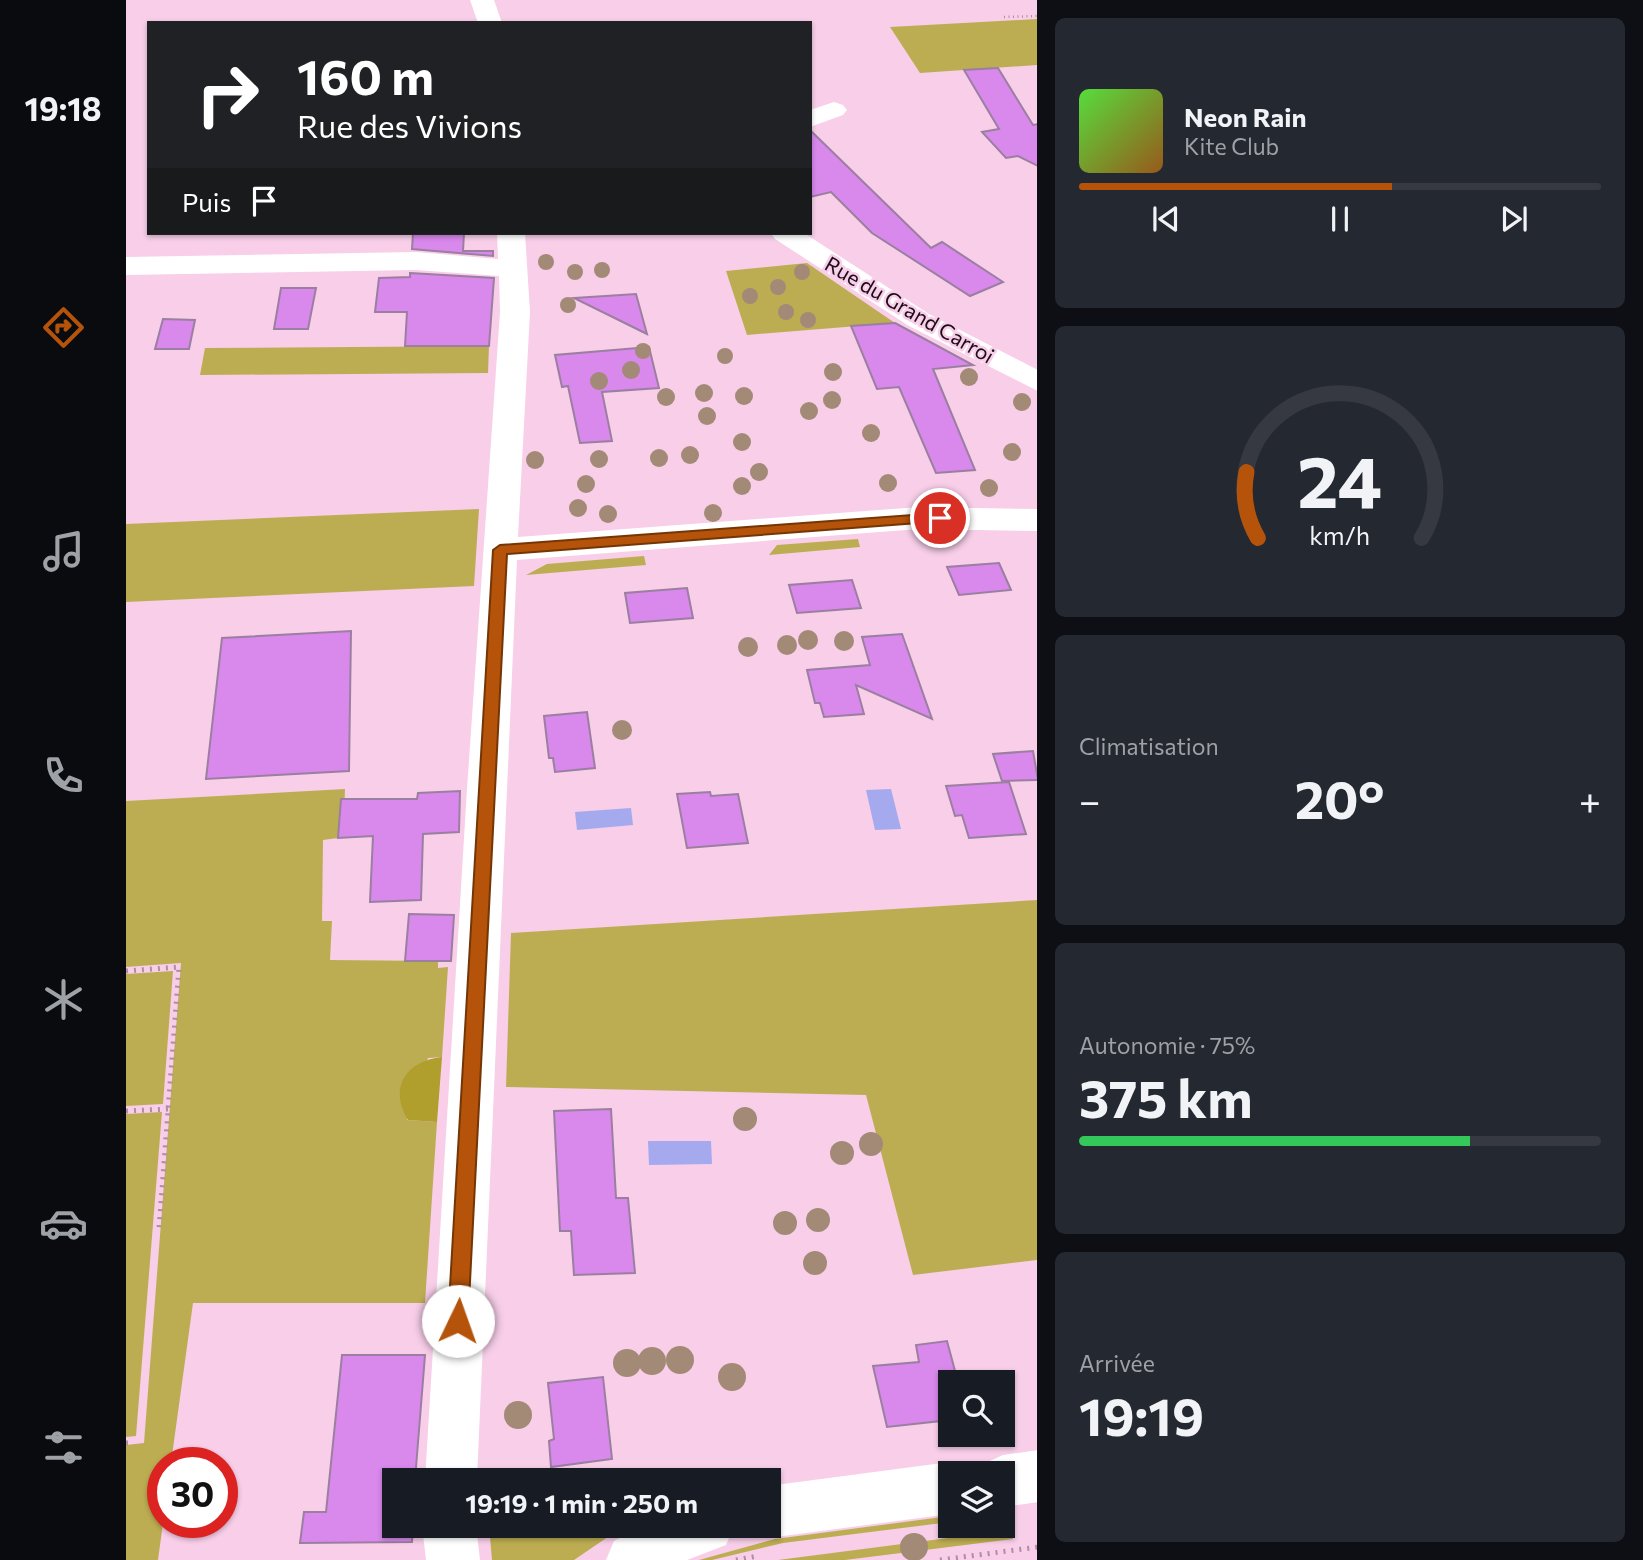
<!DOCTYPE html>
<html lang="fr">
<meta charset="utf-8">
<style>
body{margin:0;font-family:Commissioner,sans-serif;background:#242831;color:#f1f3f6;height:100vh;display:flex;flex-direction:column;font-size:26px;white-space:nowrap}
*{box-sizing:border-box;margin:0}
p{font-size:23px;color:#9ea1a6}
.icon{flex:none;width:38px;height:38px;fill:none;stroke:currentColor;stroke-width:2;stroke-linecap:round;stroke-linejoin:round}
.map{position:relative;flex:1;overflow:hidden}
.drawer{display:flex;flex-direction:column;gap:18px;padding:18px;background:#0d0f14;width:606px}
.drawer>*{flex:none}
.guide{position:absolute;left:21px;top:21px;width:665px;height:214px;border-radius:0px;box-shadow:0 2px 5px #0004;background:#202124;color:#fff;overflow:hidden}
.buttons{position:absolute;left:812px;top:1370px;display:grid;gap:14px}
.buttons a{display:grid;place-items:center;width:77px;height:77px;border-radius:0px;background:#171b24;box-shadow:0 2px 5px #0004;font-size:35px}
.speed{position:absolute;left:21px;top:1447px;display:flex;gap:14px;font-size:35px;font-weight:700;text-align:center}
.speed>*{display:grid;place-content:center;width:91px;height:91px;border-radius:50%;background:#171b24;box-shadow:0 2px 5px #0004;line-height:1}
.speed .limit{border:10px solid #d22;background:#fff;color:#111}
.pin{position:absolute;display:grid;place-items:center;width:60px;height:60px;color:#fff;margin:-30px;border:4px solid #fff;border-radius:50%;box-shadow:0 2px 7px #0007}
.me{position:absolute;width:77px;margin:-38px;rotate:3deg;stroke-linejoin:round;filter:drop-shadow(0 0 5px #0008)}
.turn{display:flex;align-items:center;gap:24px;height:147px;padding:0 35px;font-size:32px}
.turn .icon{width:91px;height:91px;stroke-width:2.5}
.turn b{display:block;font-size:49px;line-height:60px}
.then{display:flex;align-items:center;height:66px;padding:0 35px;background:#0003;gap:14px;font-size:26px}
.big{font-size:52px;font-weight:700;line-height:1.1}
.drawer .widget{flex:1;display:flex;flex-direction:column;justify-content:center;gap:10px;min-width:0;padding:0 24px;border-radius:10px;background:#242831}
.drawer .dial{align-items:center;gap:0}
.dial svg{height:182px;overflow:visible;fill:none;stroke:#363941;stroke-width:7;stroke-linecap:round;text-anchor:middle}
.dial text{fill:#f1f3f6;stroke:none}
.song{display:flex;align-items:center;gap:21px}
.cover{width:84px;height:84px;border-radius:10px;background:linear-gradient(135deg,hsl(110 70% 55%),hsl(30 70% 35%))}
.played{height:7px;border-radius:4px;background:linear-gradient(90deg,#b45309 60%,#363941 60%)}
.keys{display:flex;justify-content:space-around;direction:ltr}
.heat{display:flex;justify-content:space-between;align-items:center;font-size:38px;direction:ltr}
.charge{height:10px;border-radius:5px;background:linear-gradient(90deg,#34c759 75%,#363941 0)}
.trip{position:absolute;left:256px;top:1468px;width:399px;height:70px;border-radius:0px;background:#171b24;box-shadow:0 2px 5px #0004;font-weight:700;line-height:70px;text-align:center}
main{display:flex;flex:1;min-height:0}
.tab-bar{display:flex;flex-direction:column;width:126px;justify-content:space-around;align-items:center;background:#090b0e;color:#9ea1a6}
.tab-bar .icon{width:49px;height:49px}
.tab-bar .selected{color:#b45309}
.tab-bar b{font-size:32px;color:#f1f3f6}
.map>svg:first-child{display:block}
</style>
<main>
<nav class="tab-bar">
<b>19:18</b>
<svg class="icon selected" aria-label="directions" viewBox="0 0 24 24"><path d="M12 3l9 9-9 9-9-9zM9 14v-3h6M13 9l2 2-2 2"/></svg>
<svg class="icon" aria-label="music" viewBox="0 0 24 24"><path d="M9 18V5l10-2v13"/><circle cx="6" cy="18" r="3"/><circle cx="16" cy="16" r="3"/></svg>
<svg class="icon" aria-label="phone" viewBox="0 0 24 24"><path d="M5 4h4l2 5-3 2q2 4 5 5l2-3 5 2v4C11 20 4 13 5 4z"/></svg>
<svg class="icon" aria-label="climate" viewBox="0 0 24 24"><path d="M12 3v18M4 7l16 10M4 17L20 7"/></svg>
<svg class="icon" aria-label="car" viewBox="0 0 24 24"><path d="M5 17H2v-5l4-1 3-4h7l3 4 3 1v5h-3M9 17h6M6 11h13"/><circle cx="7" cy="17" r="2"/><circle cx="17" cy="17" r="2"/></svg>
<svg class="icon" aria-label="filters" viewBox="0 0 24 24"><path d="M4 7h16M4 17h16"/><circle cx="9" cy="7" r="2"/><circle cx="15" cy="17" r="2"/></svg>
</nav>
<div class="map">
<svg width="912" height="1560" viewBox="0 0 912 1560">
<rect width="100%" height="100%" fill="#f8cee9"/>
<g fill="#bdad52">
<path d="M911 19V65L794 73 764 27Z"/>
<path d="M681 263 769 323 621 335 600 271Z"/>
<path d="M363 346 362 373 74 375 79 348Z"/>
<path d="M353 509 348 586 0 602V524Z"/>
<path d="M732 539 734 547 643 555 651 545Z"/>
<path d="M518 556 520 565 400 575 421 564Z"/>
<path d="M219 789 218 814 214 815 212 838 197 840 196 921H206L204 960 312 961V968L322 967 316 1057 302 1058 281 1120 311 1122 299 1303H67L45 1463H37V1523L32 1560H0V1445L18 1443 55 963 0 967V801Z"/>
<path d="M911 900V1260L787 1275 740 1095 380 1087 385 933Z"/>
<path d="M47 971 37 1104 0 1106V974Z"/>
<path d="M36 1112 10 1436 0 1437V1114Z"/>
<path d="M824 1516V1522L657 1543 586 1560H573L649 1539Z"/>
<path d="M363 1526H498L448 1560H366Z"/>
<path d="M884 1530 887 1539 719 1560H652Z"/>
</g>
<path fill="#b09e2d" d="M316 1057 311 1122 282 1120C262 1087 280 1061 316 1057Z"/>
<g fill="#a4aaed">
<path d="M765 789 775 829 749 830 740 790Z"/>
<path d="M505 808 507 825 451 830 449 812Z"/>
<path d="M522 1141H585L586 1164 523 1165Z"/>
</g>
<g fill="#d988ec" stroke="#9a7fa0" stroke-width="2">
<path d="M872 68 907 125 912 124V166L892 156 880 158 856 132 873 129 838 70Z"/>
<path d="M684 130 805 248 816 242 877 282 844 296 746 233 705 192 684 197Z"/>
<path d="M287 233H338L337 251H367V256L286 249Z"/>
<path d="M284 273 368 278 363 346H279L281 312H249L253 278 284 277Z"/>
<path d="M155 288H190L182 329H148Z"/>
<path d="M510 294 521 334 448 298Z"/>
<path d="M37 319 69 320 63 349H29Z"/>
<path d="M769 323 847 365 807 369 849 470 810 473 773 387 751 389 725 326Z"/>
<path d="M523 347 533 388 476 392 486 441 454 443 442 386 436 387 429 355Z"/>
<path d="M873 563 885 590 833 595 821 567Z"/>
<path d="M726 580 735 608 671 613 663 585Z"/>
<path d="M561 588 567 618 504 623 499 593Z"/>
<path d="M225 631 223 771 80 779 96 638Z"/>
<path d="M776 634 806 719 730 685 738 714 698 717 694 703H689L681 670 744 665 736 637Z"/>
<path d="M461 712 469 768 429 772 427 758H423L418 716Z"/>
<path d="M907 751 912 780 876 781 867 754Z"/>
<path d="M883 782 900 834 843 838 836 815 829 816 820 786Z"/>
<path d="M334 791 333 832 297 834 295 900 244 902 247 836 212 838 215 799H291L292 793Z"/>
<path d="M584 792 585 796 612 794 622 843 561 848 551 794Z"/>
<path d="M283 914 328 915 325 961H279Z"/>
<path d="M485 1109 490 1198H502L509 1273 448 1275 445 1231H434L428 1111Z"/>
<path d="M821 1341 832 1382H824V1420L761 1427 747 1366 793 1362 790 1345Z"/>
<path d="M216 1355H299L289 1480H268V1526H287L286 1542 174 1543 178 1512H200Z"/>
<path d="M477 1377 486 1459 425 1467 423 1441 428 1439 422 1383Z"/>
</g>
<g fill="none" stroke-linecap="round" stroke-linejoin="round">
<path stroke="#af8ea4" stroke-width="2.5" stroke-dasharray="1 3.5" stroke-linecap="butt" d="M878 17 912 16"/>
<g stroke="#af8ea4" stroke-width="5" stroke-dasharray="2 6" stroke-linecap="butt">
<path d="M0 971 53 967 33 1229"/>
<path d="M0 1111 42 1109"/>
<path d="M0 1443H8"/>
<path d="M610 1560 632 1556"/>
<path d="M814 1560 912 1547"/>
</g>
<g fill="#fff" fill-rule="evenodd">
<path d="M344 0H368L376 23H352Z"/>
<path d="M708 102 717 105 721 110 717 115 684 127V110Z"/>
<path d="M371 233H399L404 312 392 537 793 507 912 509V531L793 529 391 560 351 1480H299L341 789 374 312 373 276 290 270 0 275V257L290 252 372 259Z"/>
<path d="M645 233H678L803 314 912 370V391L783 326 649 239Z"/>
<path d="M912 1450V1502L877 1507V1474H854L859 1463 877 1455Z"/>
<path d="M824 1462 843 1469 844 1474H824V1514L642 1538 623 1531 621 1526H642V1486Z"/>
<path d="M296 1526H350L354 1560H300Z"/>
<path d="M516 1526H608L600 1545 561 1560H480L488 1541Z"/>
</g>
</g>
<g fill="#a28a77">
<circle cx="420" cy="262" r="8"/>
<circle cx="476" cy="270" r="8"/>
<circle cx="449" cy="272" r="8"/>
<circle cx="676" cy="272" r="8"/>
<circle cx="652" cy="287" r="8"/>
<circle cx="624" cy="296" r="8"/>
<circle cx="442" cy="305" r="8"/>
<circle cx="660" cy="312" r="8"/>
<circle cx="682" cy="320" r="8"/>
<circle cx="517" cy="351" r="8"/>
<circle cx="599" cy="356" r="8"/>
<circle cx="505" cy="370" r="9"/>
<circle cx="707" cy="372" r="9"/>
<circle cx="843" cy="377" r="9"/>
<circle cx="473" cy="381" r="9"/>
<circle cx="578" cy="393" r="9"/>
<circle cx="618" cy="396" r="9"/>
<circle cx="540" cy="397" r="9"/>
<circle cx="706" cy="400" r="9"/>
<circle cx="896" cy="402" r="9"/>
<circle cx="683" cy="411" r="9"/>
<circle cx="581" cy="416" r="9"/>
<circle cx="745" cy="433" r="9"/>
<circle cx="616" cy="442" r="9"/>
<circle cx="886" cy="452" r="9"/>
<circle cx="564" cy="455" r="9"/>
<circle cx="533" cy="458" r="9"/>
<circle cx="473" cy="459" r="9"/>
<circle cx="409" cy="460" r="9"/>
<circle cx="633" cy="472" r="9"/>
<circle cx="762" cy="483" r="9"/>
<circle cx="460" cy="484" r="9"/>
<circle cx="616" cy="486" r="9"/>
<circle cx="863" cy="488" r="9"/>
<circle cx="452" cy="508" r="9"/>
<circle cx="587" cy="513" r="9"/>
<circle cx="482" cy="514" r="9"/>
<circle cx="682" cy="640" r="10"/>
<circle cx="718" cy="641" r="10"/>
<circle cx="661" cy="645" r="10"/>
<circle cx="622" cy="647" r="10"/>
<circle cx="496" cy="730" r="10"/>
<circle cx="619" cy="1119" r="12"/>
<circle cx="745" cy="1144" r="12"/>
<circle cx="716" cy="1153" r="12"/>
<circle cx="692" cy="1220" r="12"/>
<circle cx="659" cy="1223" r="12"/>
<circle cx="689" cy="1263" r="12"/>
<circle cx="554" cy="1360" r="14"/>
<circle cx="526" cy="1361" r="14"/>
<circle cx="501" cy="1363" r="14"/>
<circle cx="606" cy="1377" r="14"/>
<circle cx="392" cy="1415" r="14"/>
<circle cx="788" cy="1547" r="14"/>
</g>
<path fill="#b45309" stroke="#753606" stroke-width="2" d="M814 513 821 518 819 521 381 554 342 1321 339 1328 332 1331 325 1328 322 1321 367 550 374 545Z"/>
<g text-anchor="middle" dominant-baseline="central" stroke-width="5" stroke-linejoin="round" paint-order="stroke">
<g font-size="21" fill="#1b0d17" stroke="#f8cee9">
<text transform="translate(784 309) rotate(30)">Rue du Grand Carroi</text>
</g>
</g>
</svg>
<div class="buttons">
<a><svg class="icon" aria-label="search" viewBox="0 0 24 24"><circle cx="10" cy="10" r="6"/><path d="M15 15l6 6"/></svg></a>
<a><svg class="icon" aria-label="layers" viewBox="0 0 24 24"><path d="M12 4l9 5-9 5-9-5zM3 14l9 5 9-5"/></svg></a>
</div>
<div class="speed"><div class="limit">30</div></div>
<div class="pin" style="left:814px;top:518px;background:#d93025"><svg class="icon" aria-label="arrive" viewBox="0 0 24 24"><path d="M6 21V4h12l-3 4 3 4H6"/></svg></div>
<svg class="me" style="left:332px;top:1321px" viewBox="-20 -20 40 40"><circle r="19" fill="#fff"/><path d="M0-13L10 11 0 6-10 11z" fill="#b45309"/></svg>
<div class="trip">19:19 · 1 min · 250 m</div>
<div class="guide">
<div class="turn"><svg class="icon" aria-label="right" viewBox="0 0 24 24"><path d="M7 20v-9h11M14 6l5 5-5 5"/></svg><div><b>160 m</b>Rue des Vivions</div></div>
<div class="then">Puis<svg class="icon" aria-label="arrive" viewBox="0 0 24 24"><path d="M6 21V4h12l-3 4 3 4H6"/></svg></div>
</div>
</div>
<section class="drawer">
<div class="widget">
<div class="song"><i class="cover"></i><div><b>Neon Rain</b><p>Kite Club</p></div></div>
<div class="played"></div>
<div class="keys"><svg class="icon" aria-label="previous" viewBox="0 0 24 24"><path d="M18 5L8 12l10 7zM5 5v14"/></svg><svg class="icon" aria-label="pause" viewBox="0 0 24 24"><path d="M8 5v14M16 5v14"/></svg><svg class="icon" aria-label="next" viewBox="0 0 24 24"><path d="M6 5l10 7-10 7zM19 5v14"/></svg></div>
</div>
<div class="widget dial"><svg viewBox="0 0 100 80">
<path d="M14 69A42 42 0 1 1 86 69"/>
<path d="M14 69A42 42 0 0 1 9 40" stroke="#b45309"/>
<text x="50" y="56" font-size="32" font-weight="700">24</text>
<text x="50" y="72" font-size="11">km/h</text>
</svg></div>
<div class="widget"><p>Climatisation</p>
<div class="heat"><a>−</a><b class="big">20°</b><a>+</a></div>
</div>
<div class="widget"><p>Autonomie · 75%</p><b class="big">375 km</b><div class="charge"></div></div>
<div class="widget"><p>Arrivée</p><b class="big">19:19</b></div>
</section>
</main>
